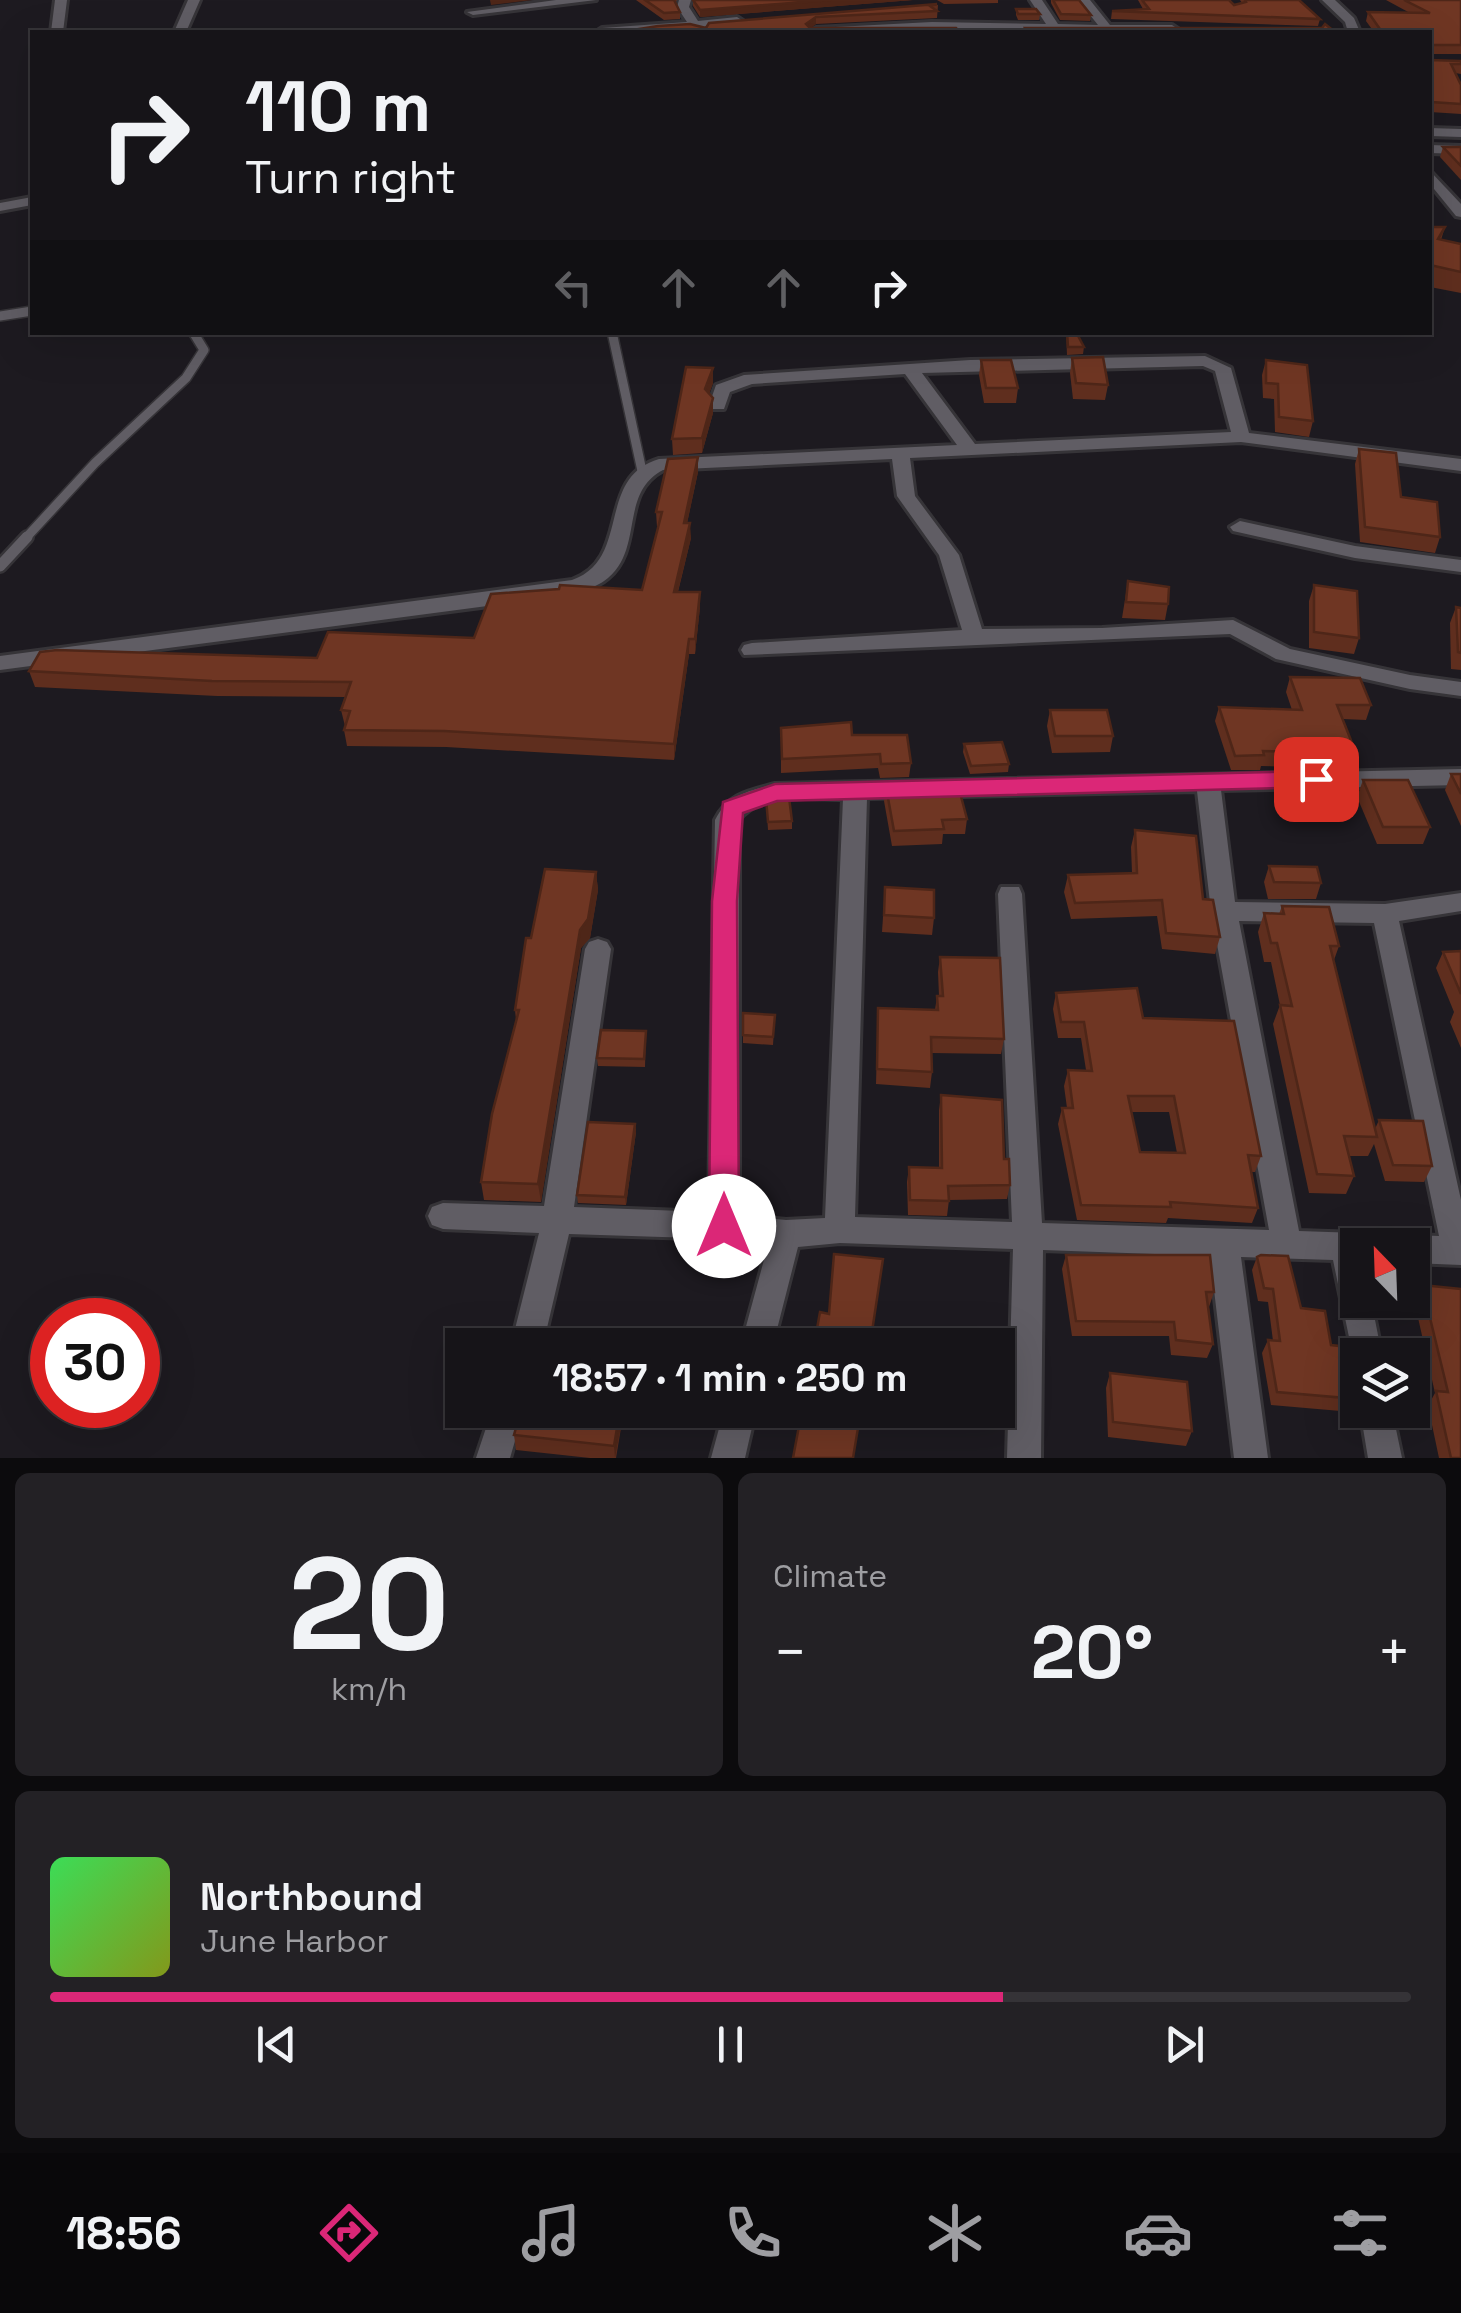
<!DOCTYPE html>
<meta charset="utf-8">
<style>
body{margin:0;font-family:"Space Grotesk",sans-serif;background:#232125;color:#f1f3f6;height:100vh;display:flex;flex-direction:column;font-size:38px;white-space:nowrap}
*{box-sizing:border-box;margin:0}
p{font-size:32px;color:#9e9ea2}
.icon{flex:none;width:55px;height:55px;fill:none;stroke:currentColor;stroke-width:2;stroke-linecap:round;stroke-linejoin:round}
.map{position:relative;height:1458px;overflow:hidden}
.drawer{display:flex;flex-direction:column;gap:15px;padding:15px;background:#0c0b0d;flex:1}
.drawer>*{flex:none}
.banner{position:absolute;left:30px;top:30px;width:1402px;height:305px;border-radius:0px;box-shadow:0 10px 40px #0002,0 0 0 2px #353337;background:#161418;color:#f1f3f6;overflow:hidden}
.needle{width:65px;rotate:337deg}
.tools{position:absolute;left:1340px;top:1228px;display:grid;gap:20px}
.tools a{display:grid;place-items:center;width:90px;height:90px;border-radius:0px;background:#161418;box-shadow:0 10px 40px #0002,0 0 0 2px #353337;font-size:50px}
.speed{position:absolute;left:30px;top:1298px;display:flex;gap:20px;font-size:50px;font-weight:700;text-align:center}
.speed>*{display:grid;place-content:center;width:130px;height:130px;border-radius:50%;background:#161418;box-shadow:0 10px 40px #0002,0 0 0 2px #353337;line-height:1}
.speed .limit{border:15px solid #d22;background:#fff;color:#111}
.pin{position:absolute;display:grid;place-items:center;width:85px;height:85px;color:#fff;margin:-42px;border-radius:20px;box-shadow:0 5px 15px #0006}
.me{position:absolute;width:110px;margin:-55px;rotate:0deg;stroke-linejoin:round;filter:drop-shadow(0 0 8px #0008)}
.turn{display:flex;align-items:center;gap:35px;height:210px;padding:0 50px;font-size:45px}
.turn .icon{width:130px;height:130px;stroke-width:2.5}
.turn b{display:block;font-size:70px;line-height:85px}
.lanes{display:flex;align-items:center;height:95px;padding:0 50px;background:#0003;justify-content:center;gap:50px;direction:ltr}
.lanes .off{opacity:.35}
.big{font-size:75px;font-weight:700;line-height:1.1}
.drawer .tile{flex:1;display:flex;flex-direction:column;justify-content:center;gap:15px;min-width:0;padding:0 35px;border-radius:15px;background:#232125}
.drawer .dial{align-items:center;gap:0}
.dial b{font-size:130px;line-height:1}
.song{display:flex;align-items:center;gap:30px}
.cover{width:120px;height:120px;border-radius:15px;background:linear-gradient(135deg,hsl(130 70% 55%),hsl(70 70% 35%))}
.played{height:10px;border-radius:5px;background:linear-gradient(90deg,#db2777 70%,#353337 70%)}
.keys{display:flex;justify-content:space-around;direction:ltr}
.heat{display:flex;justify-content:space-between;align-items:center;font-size:55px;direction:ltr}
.drawer .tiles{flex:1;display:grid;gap:15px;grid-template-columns:1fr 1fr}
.tile:last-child{grid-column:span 2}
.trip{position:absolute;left:445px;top:1328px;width:570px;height:100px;border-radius:0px;background:#161418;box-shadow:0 10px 40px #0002,0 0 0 2px #353337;font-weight:700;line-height:100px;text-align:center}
.tabs{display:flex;height:160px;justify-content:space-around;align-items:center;background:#09080a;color:#9e9ea2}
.tabs .icon{width:70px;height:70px}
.tabs .active{color:#db2777}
.tabs b{font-size:45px;color:#f1f3f6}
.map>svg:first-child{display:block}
</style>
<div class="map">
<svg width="1461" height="1458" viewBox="0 0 1461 1458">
<rect width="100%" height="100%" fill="#1d1a20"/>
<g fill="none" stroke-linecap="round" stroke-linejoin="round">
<g stroke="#363438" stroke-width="12">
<g id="lane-far1">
<path d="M0 316 32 311"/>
<path d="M612 332 642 471"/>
<path d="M24 540 95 463 186 378 204 350 193 332"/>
</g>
</g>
<g stroke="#363438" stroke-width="16">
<path id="lane" d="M0 566 27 537"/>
</g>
<g stroke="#363438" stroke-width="6">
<g id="street">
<path d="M55 0H67L63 32H51Z"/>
<path d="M188 0H200L186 32H174Z"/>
<path d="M556 0H596L473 15 467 12Z"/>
<path d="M679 0H691L689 7 698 21 737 17 743 21 703 27 706 32H694L692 28 596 32 602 28 687 22 677 7Z"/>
<path d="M1030 0H1042L1058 24 1098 25 1078 0H1090L1110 25H1172L1178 29 1172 32H810L816 28 932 22 1046 24Z"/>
<path d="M1322 0H1335L1354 18 1360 32H1348L1345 22Z"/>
<path d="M1430 128 1461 129V137L1430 136Z"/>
<path d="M1430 145 1461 146V154L1430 153Z"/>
<path d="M1430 171 1461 204V217L1456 216 1430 184Z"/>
<path d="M32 197V205L0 211V203Z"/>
<path d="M1205 356 1231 368 1249 433 1461 459V471L1241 442 910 458 915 496 959 555 982 629 1102 628 1233 620 1290 649 1410 675 1461 682V696L1410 689 1276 659 1230 634 744 655 741 650 744 645 752 643 962 630 939 555 897 496 892 459 663 470C619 493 644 548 608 578 593 591 568 593 549 598L0 670V656L572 580C632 559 595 478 659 459L957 445 905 374 752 384 730 392 724 409H712L709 405 716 385 744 375 970 360ZM1203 366 1215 371 1231 432 975 444 922 373Z"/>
<path d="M1240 521 1355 546 1461 560V572L1355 558 1233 531 1230 527Z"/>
<path d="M1461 769V785L1221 790 1235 902 1385 904 1461 893V911L1399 921 1461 1200V1265L1412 1263V1245H1399L1401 1239 1412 1235 1439 1236 1374 923 1239 921 1299 1231 1358 1233 1369 1237 1372 1245H1358V1300H1371L1382 1355H1358V1367L1355 1366 1333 1260 1241 1257 1268 1458H1234L1210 1256 1043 1250 1041 1458H1007L1013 1249 840 1243 798 1247 773 1345H741L768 1245 724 1239 569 1234 543 1345H511L539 1233 443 1229 432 1225 428 1216 432 1207 443 1203 544 1206 585 949 589 942 598 939 607 942 611 949 574 1207 709 1212 715 820C728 794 749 791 775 784ZM1197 791 1211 911 1269 1230 1042 1223 1022 894 1019 887H1001L998 894 1012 1222 855 1217 867 798ZM843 799 825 1218 786 1220 739 1215V820C759 791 812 799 843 799Z"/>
<path d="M492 1410H524L510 1458H476Z"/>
<path d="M724 1410H756L745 1458H711Z"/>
<path d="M1360 1410H1392L1402 1458H1368Z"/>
</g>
</g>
<use href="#lane-far1" stroke="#605d64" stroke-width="9"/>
<use href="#lane" stroke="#605d64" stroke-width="11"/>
<use href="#street" fill="#605d64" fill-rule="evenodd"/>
</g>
<g fill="#5f2e1e" fill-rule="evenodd">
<path d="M636 0H677L675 3 680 12V19L664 20Z"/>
<path d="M693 0H913L700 17 693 6Z"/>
<path d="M937 0H998V3L944 4Z"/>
<path d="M1051 0H1079L1091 15 1090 21 1060 20 1051 3Z"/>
<path d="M1138 0H1229L1234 5 1242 3 1240 0H1299L1320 19 1318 26 1111 19 1112 11 1143 9Z"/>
<path d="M1386 0H1461V54H1430V32H1374L1366 21 1368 12 1410 13Z"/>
<path d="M938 5 937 18 816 24 810 28H706Z"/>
<path d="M1016 9 1040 14 1039 20H1018L1016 15Z"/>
<path d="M1430 60 1461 61V74L1455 73 1461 85V114L1430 112Z"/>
<path d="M1443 147H1461V180L1440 157Z"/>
<path d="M1430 227H1445L1441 240 1461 244V293L1430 287Z"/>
<path d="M1066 332H1076L1084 347 1083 354 1067 355Z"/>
<path d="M1072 358 1108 385 1105 400 1073 399 1070 373Z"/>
<path d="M981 360 1018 388 1016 403H984L979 375Z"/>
<path d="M1266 360 1313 421 1309 437 1275 432 1274 399 1263 398 1262 375Z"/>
<path d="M713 368V383L709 394 713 413 702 453 673 455 672 439Z"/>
<path d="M1359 449 1401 497 1440 537 1435 553 1360 542 1355 464Z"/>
<path d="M698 457V472L687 523 691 538 678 592 700 607 695 654H689L674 760 446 747 347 746 344 730 345 726 341 710 346 697 217 696 35 687 29 671 317 658 474 638 642 590 658 527H657L656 512Z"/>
<path d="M1128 581 1168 604 1165 620 1122 618Z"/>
<path d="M1314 585 1359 638 1354 654 1309 648V601Z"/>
<path d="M1456 607 1461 608V670L1451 669 1450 623Z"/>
<path d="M1290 677 1371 705 1366 720 1343 719 1356 753 1351 768 1261 766 1260 770H1231L1215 721 1219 707 1292 710 1286 692Z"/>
<path d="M1050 710 1113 736 1110 752 1052 753 1047 726Z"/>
<path d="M781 728 852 735 911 763 909 777 880 778 878 768 781 773Z"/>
<path d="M964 744 1009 764 1008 772 970 774 963 752Z"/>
<path d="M1451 774H1461V826L1445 790Z"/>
<path d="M1363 780 1430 827 1423 844H1377L1357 797Z"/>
<path d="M886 787 967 819 965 834H943L942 844 892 846 884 801Z"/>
<path d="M766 798 792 821V829L768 830Z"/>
<path d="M1135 830 1203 899 1220 937 1215 954 1162 949 1157 916 1071 919 1064 892 1068 875 1132 873 1131 847Z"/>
<path d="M1269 866 1321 883 1316 899H1268L1264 882Z"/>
<path d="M596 872 598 890 590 938 581 948 541 1202 484 1200 481 1182 516 1020 515 1010Z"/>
<path d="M885 887 934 918 932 935 882 932Z"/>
<path d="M1282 906 1339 946 1334 960 1375 1129 1379 1120 1432 1166 1424 1182 1385 1181 1374 1144 1368 1156H1349L1354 1176 1346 1194 1309 1193 1273 1024 1280 1005 1271 962H1264L1258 932 1264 913 1279 914Z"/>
<path d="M1461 951V1048L1450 1022 1454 1012 1436 968 1443 952Z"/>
<path d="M940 957 1004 1039 1001 1054 931 1053 932 1072 930 1088 876 1084 878 1008 935 1010 937 996H939L938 972Z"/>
<path d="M1056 993 1143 1018 1261 1156 1255 1172H1251L1258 1208 1252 1223 1168 1218 1166 1223 1077 1220 1058 1124 1062 1108H1067L1064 1086 1068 1070H1086L1081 1038H1058L1053 1009ZM1132 1112H1169L1177 1153 1140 1152Z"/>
<path d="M743 1013 775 1015 773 1045 743 1043Z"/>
<path d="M646 1031 645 1067 598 1066 597 1058Z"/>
<path d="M941 1095 1004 1159 1010 1185 1007 1199 949 1200 947 1216 908 1215 907 1182 909 1167 939 1168V1110Z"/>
<path d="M635 1124 636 1132 626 1205 578 1203 577 1195Z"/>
<path d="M1066 1255 1214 1292 1209 1307 1213 1344 1207 1358 1171 1355 1169 1336H1072L1062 1269Z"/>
<path d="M1257 1257 1331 1345 1358 1395V1401L1352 1412 1271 1405 1262 1353 1268 1340 1273 1341 1268 1302 1258 1301 1252 1270Z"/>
<path d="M1422 1285 1461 1289V1458H1439L1428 1406 1435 1393 1414 1300Z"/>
<path d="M1110 1373 1192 1431 1186 1446 1108 1437 1106 1388Z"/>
<path d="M521 1410H624L616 1458H590L516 1450 514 1435Z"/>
</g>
<g fill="#4e2618">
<path d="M490 0H532L491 5Z"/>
<path d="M831 0H913L700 17V10Z"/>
<path d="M816 17V24L806 32V24Z"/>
<path d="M713 368V383L705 404V389Z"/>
<path d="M713 398V413L702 453V438Z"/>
<path d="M698 457V472L684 538V523Z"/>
<path d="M690 523 691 538 674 607V592Z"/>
<path d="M700 592V607L695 654V639Z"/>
<path d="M689 639V654L674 760V744Z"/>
<path d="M596 872 598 890 590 938 581 948 541 1202 538 1184 580 930Z"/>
<path d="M635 1124 636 1132 626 1205 625 1197Z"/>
<path d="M620 1410H624L615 1458 614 1446Z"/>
</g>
<g fill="#6f3623" stroke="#4e2618" stroke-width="2.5" fill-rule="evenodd">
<path d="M645 0H674L680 12 664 13Z"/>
<path d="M693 0H831L700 10Z"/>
<path d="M1053 0H1079L1091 15 1061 14Z"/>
<path d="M1142 0H1229L1234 5 1246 2 1245 0H1299L1320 19 1112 11 1149 9Z"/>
<path d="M1404 0H1461V45H1432L1430 48V32H1382L1368 12 1430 13Z"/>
<path d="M937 4 930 6 937 11 816 17 806 24 810 28H956L960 32H620L658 26 690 24 706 28 709 23Z"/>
<path d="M1016 9H1036L1040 14H1018Z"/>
<path d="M1325 24 1335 32H1027L1025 28H1322Z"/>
<path d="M1430 60 1461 61V64H1451L1461 85V104L1431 102 1430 101Z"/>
<path d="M1443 147H1461V166Z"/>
<path d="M1430 227H1445L1438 239 1461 244V272L1430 265Z"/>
<path d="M1067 332H1076L1084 347H1068Z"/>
<path d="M1103 357 1108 385 1076 383 1072 358Z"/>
<path d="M981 360H1011L1018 388H986Z"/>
<path d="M1266 360 1307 365 1313 421 1279 417 1278 384 1266 383Z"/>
<path d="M686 367 713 368 705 389 713 398 702 438 672 439Z"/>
<path d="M1359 449 1396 453 1401 497 1437 502 1440 537 1365 527Z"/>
<path d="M698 457 684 523H690L674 592H700L695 639H689L674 744 444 731 344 730 350 711 341 710 351 682 212 681 29 671 40 652 57 650 317 658 328 632 474 638 491 594 559 589 560 585 642 590 662 512H656L668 459Z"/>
<path d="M1128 581 1169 587 1168 604 1126 602Z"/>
<path d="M1314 585 1357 591 1359 638 1314 632Z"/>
<path d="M1456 607 1461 608V653L1458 652Z"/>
<path d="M1290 677 1360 678 1371 705H1337L1356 753 1263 751 1264 755 1235 756 1219 707 1302 710Z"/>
<path d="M1050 710H1107L1113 736H1055Z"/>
<path d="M851 722 852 735H907L911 763 881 764 880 754 782 759 781 728Z"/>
<path d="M1002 742 1009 764 971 766 964 744Z"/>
<path d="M1451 774H1461V794Z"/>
<path d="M1363 780H1408L1430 827H1383Z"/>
<path d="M958 785 967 819 942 820 944 829 894 831 886 787Z"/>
<path d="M789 797 792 821 768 822 766 798Z"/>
<path d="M1135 830 1196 836 1203 899 1213 900 1220 937 1166 933 1162 900 1075 903 1068 875 1137 873Z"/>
<path d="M1269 866 1317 867 1321 883 1274 882Z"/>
<path d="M545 869 596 872 588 919 580 930 538 1184 481 1182 492 1114 519 1010H515L526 938H531Z"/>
<path d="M885 887 934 890V918L884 915Z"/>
<path d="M1282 906 1329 907 1339 946H1330L1377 1137 1344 1136 1354 1176 1317 1174 1280 1005 1292 1006 1277 943H1271L1264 913 1284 914Z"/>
<path d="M1461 951V994L1443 952Z"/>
<path d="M940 957 1000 958 1004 1039 931 1037 932 1072 877 1069 878 1008 938 1010 937 996H943Z"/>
<path d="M1137 988 1143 1018 1234 1021 1261 1156 1248 1155 1258 1208 1170 1202 1171 1207 1081 1205 1062 1108H1073L1068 1070 1092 1071 1084 1022H1061L1056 993ZM1128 1096H1174L1185 1153 1140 1152Z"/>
<path d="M743 1013 775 1015 773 1037 743 1035Z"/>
<path d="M601 1030 646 1031 644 1059 597 1058Z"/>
<path d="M941 1095 1002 1100 1004 1159H1009L1010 1185 948 1186 949 1201 910 1200 909 1167 942 1168Z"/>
<path d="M1379 1120 1423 1121 1432 1166 1393 1165Z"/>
<path d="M588 1122 635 1124 625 1197 577 1195Z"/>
<path d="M834 1254 883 1259 870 1345H814L820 1312 829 1314Z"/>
<path d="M1066 1255H1210L1214 1292H1206L1213 1344 1176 1340 1174 1322 1076 1321Z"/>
<path d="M1261 1255 1288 1256 1301 1308 1325 1311 1331 1345 1348 1347 1358 1399 1277 1392 1268 1340 1280 1341 1273 1289 1264 1288 1257 1257Z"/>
<path d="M1422 1285 1461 1289V1458H1451L1436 1391 1448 1392Z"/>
<path d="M672 1342 713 1344V1345H672Z"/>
<path d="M1110 1373 1187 1382 1192 1431 1113 1422Z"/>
<path d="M521 1410H620L614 1446 514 1435Z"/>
<path d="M802 1410H861L853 1458H793Z"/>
</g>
<path fill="#db2777" stroke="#8e194d" stroke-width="2.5" d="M1316 771 1328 779 1316 787 777 801 743 813 737 901 739 1226 734 1236 724 1240 713 1236 709 1226 712 901 723 802 775 784Z"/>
</svg>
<div class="tools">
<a><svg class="needle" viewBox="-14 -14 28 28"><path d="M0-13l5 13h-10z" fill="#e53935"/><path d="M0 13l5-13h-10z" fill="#9e9ea2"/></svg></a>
<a><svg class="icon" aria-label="layers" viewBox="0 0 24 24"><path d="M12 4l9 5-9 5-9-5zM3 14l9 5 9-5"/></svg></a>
</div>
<div class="speed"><div class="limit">30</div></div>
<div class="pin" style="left:1316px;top:779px;background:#d93025"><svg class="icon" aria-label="arrive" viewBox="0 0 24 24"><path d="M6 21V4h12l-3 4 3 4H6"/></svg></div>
<svg class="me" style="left:724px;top:1226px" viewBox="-20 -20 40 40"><circle r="19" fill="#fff"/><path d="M0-13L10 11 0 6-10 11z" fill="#db2777"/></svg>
<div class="trip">18:57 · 1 min · 250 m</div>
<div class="banner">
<div class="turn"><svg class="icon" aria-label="right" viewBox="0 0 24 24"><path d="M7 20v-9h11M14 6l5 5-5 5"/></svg><div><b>110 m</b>Turn right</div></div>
<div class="lanes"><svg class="icon off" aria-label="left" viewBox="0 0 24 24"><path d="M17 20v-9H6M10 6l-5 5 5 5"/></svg><svg class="icon off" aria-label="ahead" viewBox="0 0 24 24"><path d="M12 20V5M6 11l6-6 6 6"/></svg><svg class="icon off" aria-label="ahead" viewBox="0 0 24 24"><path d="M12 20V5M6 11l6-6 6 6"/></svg><svg class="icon" aria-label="right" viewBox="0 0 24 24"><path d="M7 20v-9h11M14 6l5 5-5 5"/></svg></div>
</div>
</div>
<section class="drawer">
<div class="tiles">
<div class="tile dial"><b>20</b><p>km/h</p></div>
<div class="tile"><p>Climate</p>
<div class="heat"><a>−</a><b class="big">20°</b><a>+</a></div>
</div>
<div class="tile">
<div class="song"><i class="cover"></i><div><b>Northbound</b><p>June Harbor</p></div></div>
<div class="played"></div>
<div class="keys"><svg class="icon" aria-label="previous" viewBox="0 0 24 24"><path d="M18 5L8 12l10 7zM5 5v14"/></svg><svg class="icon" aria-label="pause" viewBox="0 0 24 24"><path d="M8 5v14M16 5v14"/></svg><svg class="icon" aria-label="next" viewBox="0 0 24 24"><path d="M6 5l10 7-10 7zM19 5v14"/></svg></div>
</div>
</div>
</section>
<nav class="tabs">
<b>18:56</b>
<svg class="icon active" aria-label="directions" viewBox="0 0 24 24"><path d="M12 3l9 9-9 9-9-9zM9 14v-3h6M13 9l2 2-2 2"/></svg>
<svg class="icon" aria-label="music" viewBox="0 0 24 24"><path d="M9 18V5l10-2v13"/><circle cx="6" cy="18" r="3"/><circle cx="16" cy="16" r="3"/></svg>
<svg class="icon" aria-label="phone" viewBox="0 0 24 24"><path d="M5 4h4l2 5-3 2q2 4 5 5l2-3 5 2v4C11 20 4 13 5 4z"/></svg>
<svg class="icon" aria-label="climate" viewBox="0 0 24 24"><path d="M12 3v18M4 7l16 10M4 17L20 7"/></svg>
<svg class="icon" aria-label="car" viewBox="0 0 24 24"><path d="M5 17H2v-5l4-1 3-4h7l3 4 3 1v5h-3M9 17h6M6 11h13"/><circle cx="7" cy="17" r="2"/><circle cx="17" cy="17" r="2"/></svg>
<svg class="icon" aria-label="filters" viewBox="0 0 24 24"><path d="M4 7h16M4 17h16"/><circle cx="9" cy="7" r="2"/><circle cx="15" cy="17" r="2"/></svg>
</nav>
